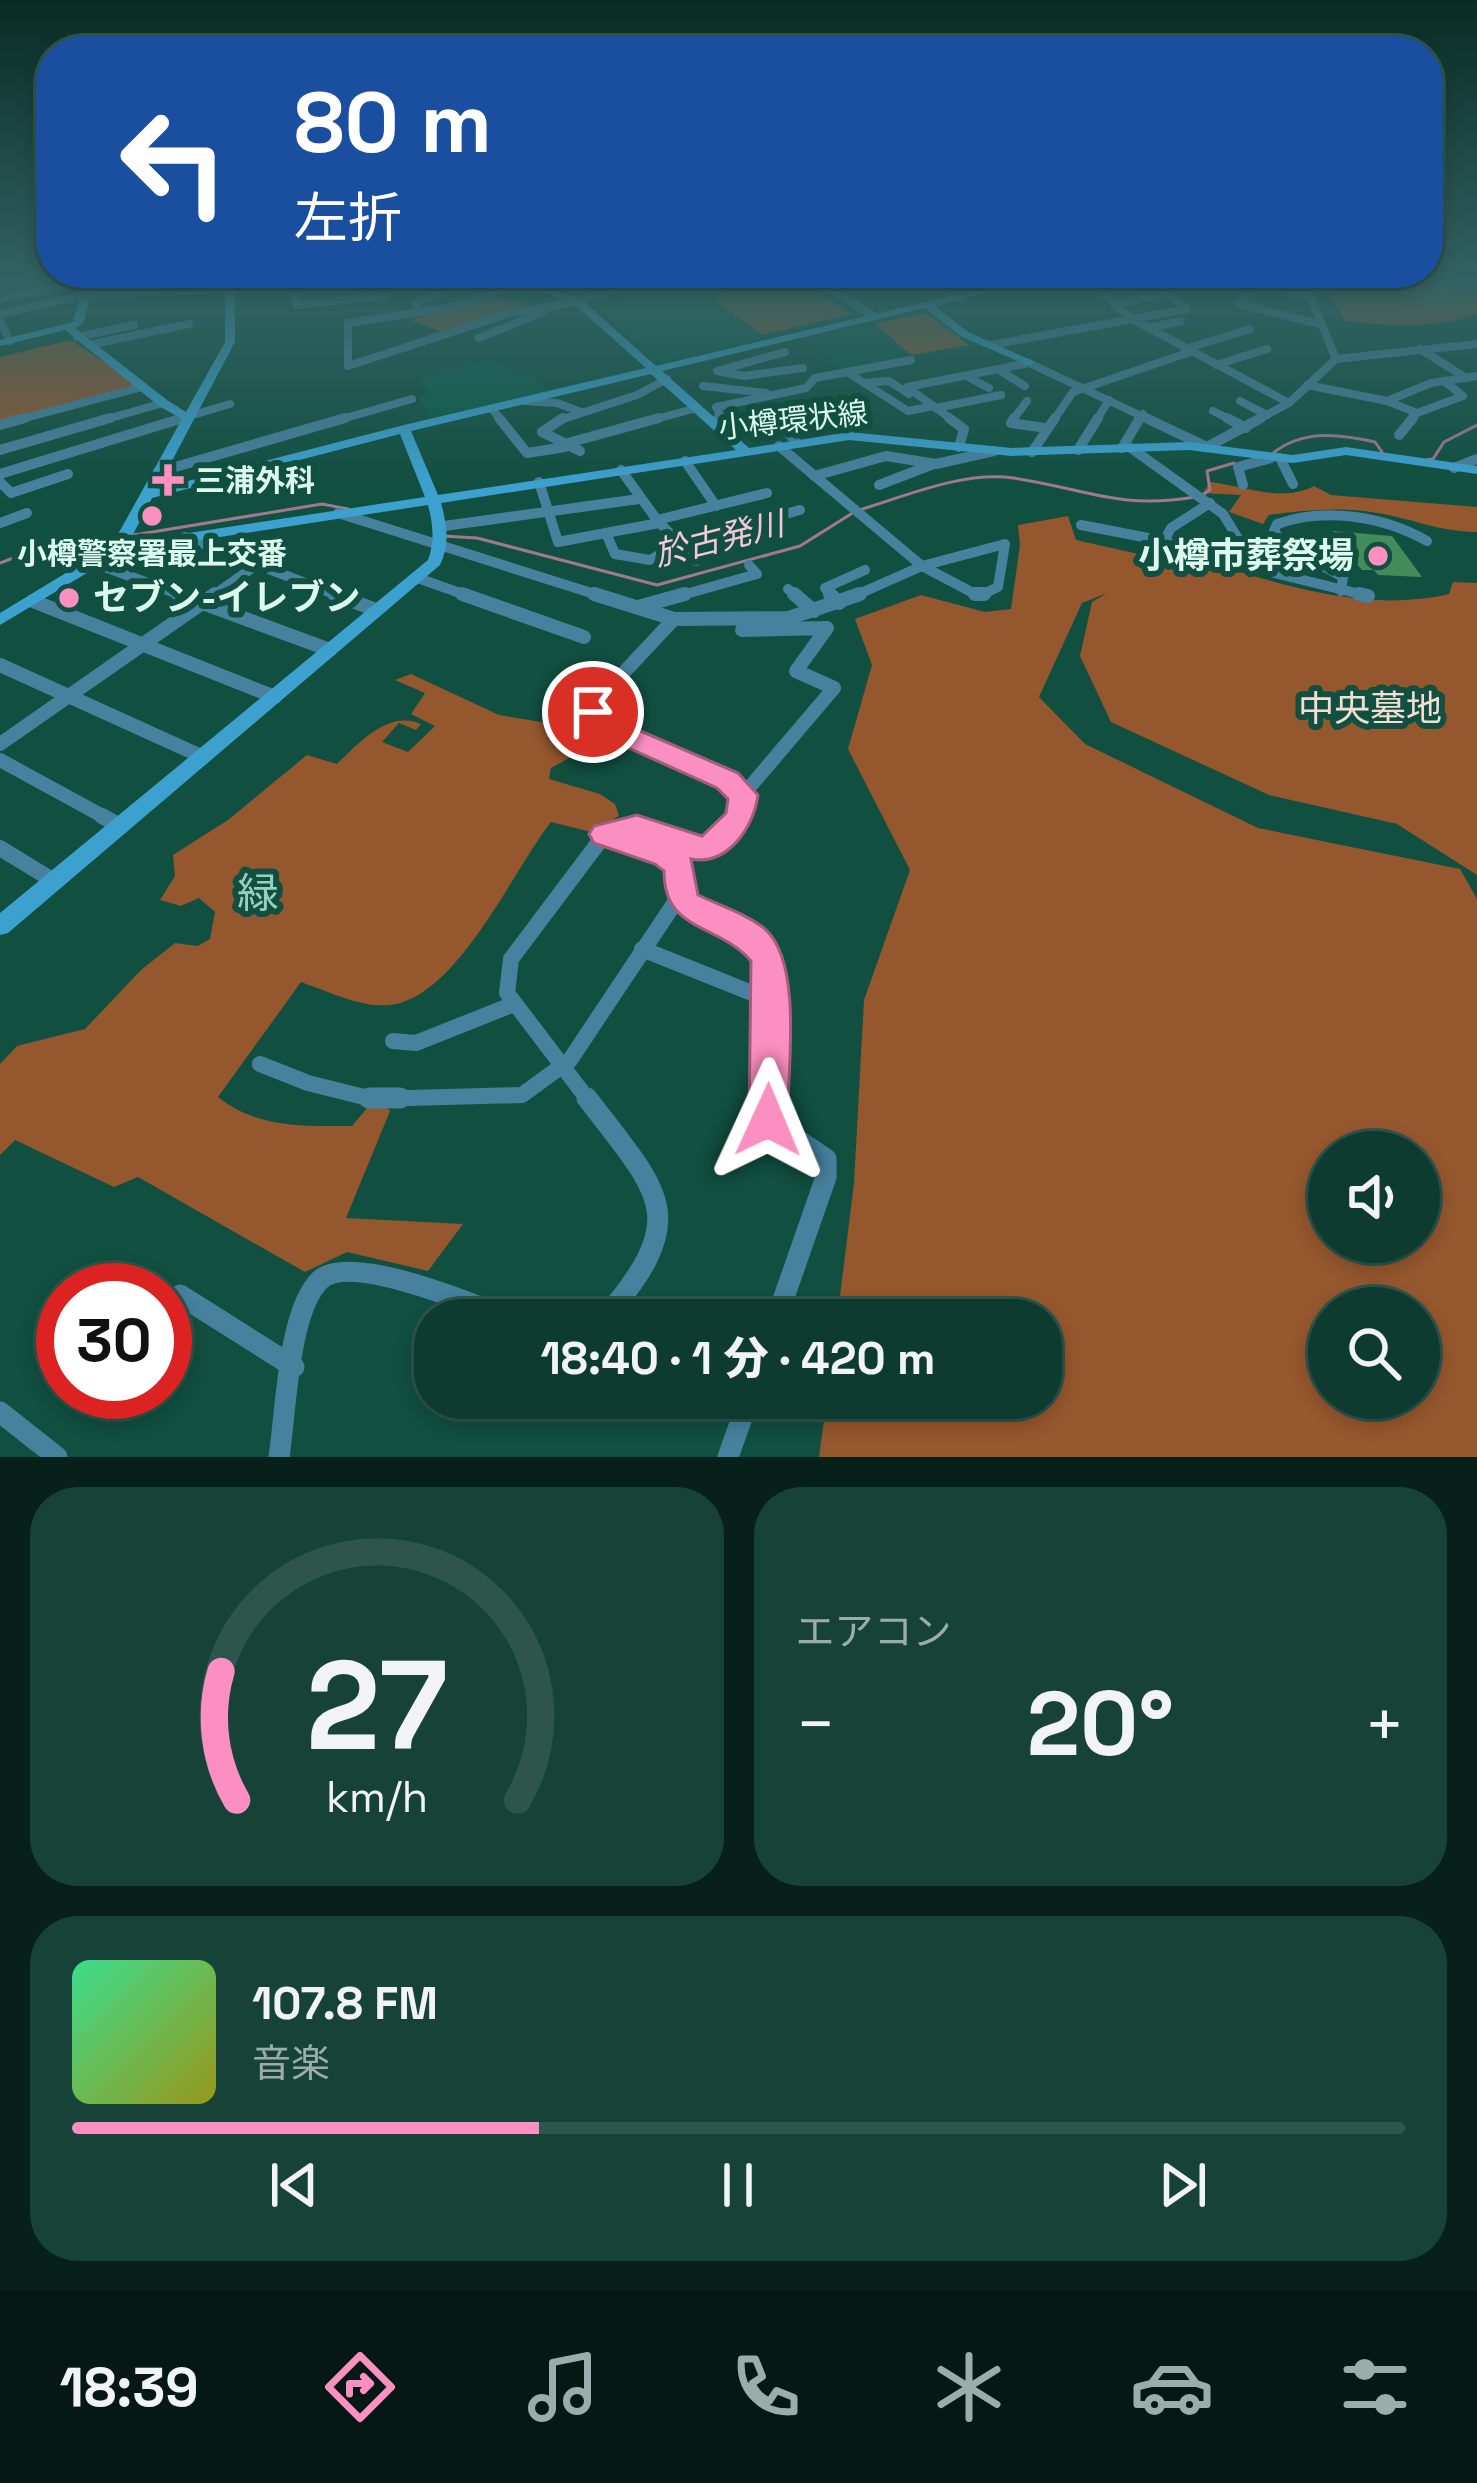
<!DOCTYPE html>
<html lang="ja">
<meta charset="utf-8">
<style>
body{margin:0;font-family:"Space Grotesk","Noto Sans JP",sans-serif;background:#164238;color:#f1f3f6;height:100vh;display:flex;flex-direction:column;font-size:45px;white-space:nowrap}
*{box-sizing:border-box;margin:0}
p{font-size:39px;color:#9aadab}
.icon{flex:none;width:66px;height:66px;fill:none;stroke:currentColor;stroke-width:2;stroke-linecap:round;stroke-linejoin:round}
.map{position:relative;height:1457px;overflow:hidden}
.details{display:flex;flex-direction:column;gap:30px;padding:30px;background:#07201a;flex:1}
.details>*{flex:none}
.guide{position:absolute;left:36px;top:36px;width:1407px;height:252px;border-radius:48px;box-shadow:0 6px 18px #0003,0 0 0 3px #2d554c;background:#1a4fa0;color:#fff;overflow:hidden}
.controls{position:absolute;left:1308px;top:1131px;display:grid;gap:24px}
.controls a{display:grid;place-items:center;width:132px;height:132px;border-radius:50%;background:#0d3b30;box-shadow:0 6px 18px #0003,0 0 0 3px #2d554c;font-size:60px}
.speed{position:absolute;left:36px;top:1263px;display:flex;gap:24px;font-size:60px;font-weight:700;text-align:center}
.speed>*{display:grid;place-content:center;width:156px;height:156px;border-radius:50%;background:#0d3b30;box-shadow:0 6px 18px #0003,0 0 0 3px #2d554c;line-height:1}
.speed .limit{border:18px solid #d22;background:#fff;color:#111}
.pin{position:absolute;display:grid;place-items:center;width:102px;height:102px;color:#fff;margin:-51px;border:6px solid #fff;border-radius:50%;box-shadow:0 3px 12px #0007}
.me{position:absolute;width:132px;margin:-66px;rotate:1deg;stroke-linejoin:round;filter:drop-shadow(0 0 9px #0008)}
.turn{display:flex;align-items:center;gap:42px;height:252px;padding:0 60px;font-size:54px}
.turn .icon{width:156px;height:156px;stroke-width:2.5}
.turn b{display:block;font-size:84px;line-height:102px}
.big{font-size:90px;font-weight:800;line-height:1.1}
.details .tile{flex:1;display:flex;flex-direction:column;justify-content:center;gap:18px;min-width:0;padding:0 42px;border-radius:48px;background:#164238}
.details .dial{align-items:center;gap:0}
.dial svg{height:312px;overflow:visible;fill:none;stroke:#2d554c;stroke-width:7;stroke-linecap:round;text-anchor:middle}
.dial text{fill:#f1f3f6;stroke:none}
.song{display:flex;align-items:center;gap:36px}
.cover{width:144px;height:144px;border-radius:18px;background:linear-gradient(135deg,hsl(150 70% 55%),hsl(60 70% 35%))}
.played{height:12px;border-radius:6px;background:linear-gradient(90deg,#fc8fc1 35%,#2d554c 35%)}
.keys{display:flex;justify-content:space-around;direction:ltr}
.heat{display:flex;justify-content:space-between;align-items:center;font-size:66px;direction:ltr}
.details .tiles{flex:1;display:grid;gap:30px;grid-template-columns:1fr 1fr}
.tile:last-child{grid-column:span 2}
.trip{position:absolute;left:414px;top:1299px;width:648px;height:120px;border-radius:48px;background:#0d3b30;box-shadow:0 6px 18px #0003,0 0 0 3px #2d554c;font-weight:800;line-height:120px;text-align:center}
.menu{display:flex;height:192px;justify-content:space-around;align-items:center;background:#051813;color:#9aadab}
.menu .icon{width:84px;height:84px}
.menu .current{color:#fc8fc1}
.menu b{font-size:54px;color:#f1f3f6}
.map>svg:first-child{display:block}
</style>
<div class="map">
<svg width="1477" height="1457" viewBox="0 0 1477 1457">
<rect width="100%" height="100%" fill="#114f40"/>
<g fill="#0b5a48">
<path d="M685 281H811L864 315 661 364 591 305Z"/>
<path d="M926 309 982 346 843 371 803 338Z"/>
<path d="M486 360 502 363 515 374 530 372 548 391 430 419 418 396 429 392 419 378Z"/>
</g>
<g fill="#95572e" fill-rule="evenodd">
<path d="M761 281H798L852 314 762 335 716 301 719 294 765 285Z"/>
<path d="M1322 281H1477V314C1435 329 1389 326 1345 321Z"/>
<path d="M485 298 525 303 522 308 444 333 411 320Z"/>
<path d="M927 313 969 345 911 355 874 323Z"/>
<path d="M71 340 142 387 0 424V357Z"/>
<path d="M1210 482C1244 486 1282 503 1314 486L1331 495 1477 507V532C1437 531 1420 521 1383 514 1346 506 1306 510 1269 515L1263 524 1229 512 1241 495 1203 493Z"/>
<path d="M1068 516 1076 540 1161 559 1170 551C1258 576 1356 616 1449 594L1453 582 1477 583V875L1397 824 1269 795 1111 722 1080 656 1092 602 1107 593 1082 603 1039 697 1085 744 1258 828 1460 869 1477 899V1457H819L827 1398H1041V1320H837L854 1183 864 1000 910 870 848 749 872 665 855 619 921 595 985 612 1011 609 1020 545 1018 525ZM1329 1152H1419V1242H1329ZM1329 1308H1419V1398H1329Z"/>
<path d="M411 674 499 715 559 725 551 741 580 752 551 768 549 779 600 794 615 804 619 816 591 832 551 822C513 870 457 998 390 1005 360 1008 328 991 301 982L218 1097C259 1129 303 1126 352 1126L368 1107 382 1104 390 1111 346 1218 463 1224 428 1271 347 1252 305 1272 138 1177 114 1187 15 1140 0 1155V1064L17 1046 85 1029 141 970 175 943 198 946 210 939 215 912 199 898 181 906 160 900 175 876 173 855 228 820 307 755 337 764C360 742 388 710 421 724L416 730 399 723 382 742 408 752 435 726 411 714 425 693 395 680Z"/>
</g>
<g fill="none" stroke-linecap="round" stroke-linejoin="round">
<g stroke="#a2788e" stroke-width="3">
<path d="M1272 454C1302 429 1339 434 1375 442L1382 452"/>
<path d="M1426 460 1433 459 1444 442 1477 425"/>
<path d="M1204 494 1210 490 1207 471 1234 463"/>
<path d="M859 510C906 496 963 471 1013 478 1084 488 1117 510 1195 497"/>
<path d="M134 535 322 504 348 509"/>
<path d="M443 536 477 538 657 585 800 546 851 514"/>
<path d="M0 563 52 543 118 537"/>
</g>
</g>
<path fill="#438c59" d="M1333 531 1392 536 1422 577 1378 575 1374 570H1362L1340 547Z"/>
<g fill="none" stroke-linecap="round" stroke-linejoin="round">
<g stroke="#47819e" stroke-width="8">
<path d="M399 281 403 287"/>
<path d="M817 281 875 317"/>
<path d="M937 281 959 298"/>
<path d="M1257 281 1239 304 1320 324"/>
<path d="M1304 281 1336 359"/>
<path d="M521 282 458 306 348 323V366L510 313 578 302 634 281"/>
<path d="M294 283 296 305 386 296"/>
<path d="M0 284 16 281"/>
<path d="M1253 284 1311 297"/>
<path d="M88 286 123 281"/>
<path d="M535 287 548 281"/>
<path d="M230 290 309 281"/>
<path d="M1106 297 1134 320 1289 403"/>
<path d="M0 299 82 281"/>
<path d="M1115 304 1165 294"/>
<path d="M417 312 416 303 421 300 475 281"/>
<path d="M0 314 86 295 231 289"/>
<path d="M0 321 10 341"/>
<path d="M1148 328 1181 321"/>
<path d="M77 337 134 325"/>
<path d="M479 338 543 312"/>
<path d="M88 345 189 324"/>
<path d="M991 345 1187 309 1152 281"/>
<path d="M1185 349 1250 329"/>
<path d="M1420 349 1466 378"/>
<path d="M785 352 717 371 744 376 803 368"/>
<path d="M1216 365 1267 349"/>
<path d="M999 370 1025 386"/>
<path d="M847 372 908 411 933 406"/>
<path d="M966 376 989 388"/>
<path d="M864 383 889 381 909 394"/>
<path d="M1307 385 1387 401 1417 413"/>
<path d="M703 386 766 393"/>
<path d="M524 401 557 403 581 412"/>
<path d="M1240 401 1267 415"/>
<path d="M1387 401 1431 383 1477 376"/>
<path d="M936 408 1001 395"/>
<path d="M492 409 502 421"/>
<path d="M1213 411 1233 421"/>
<path d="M771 414 778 421"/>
<path d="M14 421 142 387"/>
<path d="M100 421 163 403"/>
<path d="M173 421 230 404"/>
<path d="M335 421 412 399"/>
<path d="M557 421 637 395 667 379"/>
<path d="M648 421 697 408"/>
<path d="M715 421 721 417 716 407 806 388 815 378 911 360"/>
<path d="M826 421 838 419"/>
<path d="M954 421 907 387 1029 363 1152 421"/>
<path d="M1012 421 1027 401"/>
<path d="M1053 421 1073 392 1190 352"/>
<path d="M1096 421 1109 400"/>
<path d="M1139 421 1143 414"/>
<path d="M1255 421 1289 403 1336 359 1477 344"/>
<path d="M1410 421 1417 413 1463 396 1444 381"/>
</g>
<g stroke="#47819e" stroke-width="10">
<path d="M499 418 527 453 565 447"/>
<path d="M563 418 542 432 580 451"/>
<path d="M775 418 797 443"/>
<path d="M949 418 964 429 959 447"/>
<path d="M1014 418 1011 423 1046 428"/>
<path d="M1146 418 1207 447 1261 418"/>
<path d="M1227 418 1246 428"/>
<path d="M714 422 719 418"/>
<path d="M0 425 25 418"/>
<path d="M786 429 838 419"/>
<path d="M1399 435 1413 418"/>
<path d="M564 444 659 418"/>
<path d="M779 446 922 566"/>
<path d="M1122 448 1140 418"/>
<path d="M1131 448 1223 514 1253 563 1271 572 1368 596"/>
<path d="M0 450 110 418"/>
<path d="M1078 450 1098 418"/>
<path d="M1032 452 1055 418"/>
<path d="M1280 458 1293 484"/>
<path d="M685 461 716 506"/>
<path d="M1454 468 1477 459"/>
<path d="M621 470 657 520 696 561"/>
<path d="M158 472 345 418"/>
<path d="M0 474 183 418"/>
<path d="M814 476 886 456 936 464 994 451"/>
<path d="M0 482 11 493 68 474"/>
<path d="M539 482 558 542 659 523"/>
<path d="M879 485 931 465"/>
<path d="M1243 485 1238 467 1271 458"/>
<path d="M338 513 604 597"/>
<path d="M657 520 767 493"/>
<path d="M0 523 27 513"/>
<path d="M1081 525 1164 541 1232 566 1253 563"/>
<path d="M437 527 639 499"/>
<path d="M606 533 615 554 650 560 680 543 800 510"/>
<path d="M185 537 342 597"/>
<path d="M1164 541 1171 528 1210 503"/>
<path d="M1005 544 998 587 979 596 922 566Z"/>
<path d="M94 563 186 597"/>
<path d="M415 577 471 597"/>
<path d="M788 589 797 597"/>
<path d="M1341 591 1343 577 1284 545 1274 531 1277 524C1325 507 1383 516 1427 541"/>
<path d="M211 597 258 564"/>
<path d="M675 597 757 574 749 565"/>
<path d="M833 597 825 588 865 570"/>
<path d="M852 597 922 566"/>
</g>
<g stroke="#47819e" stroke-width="14">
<path d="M178 594 330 650"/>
<path d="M334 594 376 610"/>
<path d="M462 594 584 637"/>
<path d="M594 594 674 619 789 618 860 594"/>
<path d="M794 594 814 611"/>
<path d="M830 594 839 603"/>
<path d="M975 594H984"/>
<path d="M1359 594 1368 596"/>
<path d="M33 601 275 697"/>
<path d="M638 607 685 594"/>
<path d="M674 619 599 699 593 712 596 723 737 787 743 795 737 819"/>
<path d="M742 630 827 628 796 671 834 688 743 795"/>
<path d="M0 665 203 757"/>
<path d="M0 744 215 594"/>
<path d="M0 760 108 819"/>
</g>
<g stroke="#47819e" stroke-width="16">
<path d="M102 816 120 826"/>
<path d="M605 834 666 855 680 866V895L686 904 750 937 771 967 768 1101"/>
<path d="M0 848 54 881"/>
<path d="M642 949 772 1001"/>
<path d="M393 1041 416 1043 514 1004"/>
<path d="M260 1064 308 1083 372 1099 522 1095 570 1060 680 895"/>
<path d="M589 1101 507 993 511 959 605 834C654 818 704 873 738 816"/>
</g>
<g stroke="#47819e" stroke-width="21">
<path d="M369 1098H400"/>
<path d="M587 1098C661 1195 693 1216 603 1320"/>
<path d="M768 1098V1120L826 1159V1177L776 1320"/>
<path d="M180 1295 294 1367"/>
<path d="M0 1412 57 1457"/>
<path d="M279 1457C286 1412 288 1311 320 1280 350 1252 478 1306 513 1320"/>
<path d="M728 1457 749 1398"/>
</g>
<g fill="#3da1cf" fill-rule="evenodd">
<path d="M84 281H94L83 324 75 328 167 400 186 412 225 342V281H235V342L157 489 404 425 646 368 574 304 514 281H529L582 300 656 366 1014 281H1032L935 306 968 332 1033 361 1035 363 1029 366 960 336 925 308 662 371 749 448 849 432 1012 448 1189 442 1293 455 1346 447 1477 466V474L1346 455 1293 463 1189 450 1012 456 849 440 441 503C447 525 450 544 440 565L8 933 0 935V913L428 560C435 541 433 524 428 505L122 552 0 625V613L112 545 182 419 159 406 65 330 0 346V340L73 322ZM651 374 736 450 438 495 411 431ZM400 434 425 497 129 542 152 498Z"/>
<path d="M295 281H305V282L300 285Z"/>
</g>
</g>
<linearGradient id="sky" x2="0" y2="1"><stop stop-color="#092b23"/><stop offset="0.58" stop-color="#326364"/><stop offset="1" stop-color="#326364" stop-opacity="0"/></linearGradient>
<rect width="1477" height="485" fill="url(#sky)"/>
<path fill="#fc8fc1" stroke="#a45d7d" stroke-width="3" d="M593 703 603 706 608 717 738 773 758 795C754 827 728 866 691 859L698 895C719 905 747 914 765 929 803 962 788 1072 787 1120L782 1134 768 1140 755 1134 749 1120 751 961C717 922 664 933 664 871L655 864 594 843 589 834 594 826 637 815 702 836 726 813 728 799 717 788 587 729 580 712Z"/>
<g fill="#fc8fc1" stroke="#114f40" stroke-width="4.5">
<path d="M162 462h12v12h12v12h-12v12h-12v-12h-12v-12h12z"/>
<circle cx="152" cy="516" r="12"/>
<circle cx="1378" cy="556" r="12"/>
<circle cx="69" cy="598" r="12"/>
</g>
<g text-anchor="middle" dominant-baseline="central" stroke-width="12" stroke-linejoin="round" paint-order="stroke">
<g font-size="30" fill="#dcf9ef" stroke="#114f40">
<text transform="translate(793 420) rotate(-6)">小樽環状線</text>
</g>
<g font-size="30" font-weight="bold" fill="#dcf9ef" stroke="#114f40" text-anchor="start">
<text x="195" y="480">三浦外科</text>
<text x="152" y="553" text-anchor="middle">小樽警察署最上交番</text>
</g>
<g font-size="33" font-style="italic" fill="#f4c8da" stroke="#114f40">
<text transform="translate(719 539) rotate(-14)">於古発川</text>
</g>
<g font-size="36" font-weight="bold" fill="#dcf9ef" stroke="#114f40" text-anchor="end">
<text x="1354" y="556">小樽市葬祭場</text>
<text x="93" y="598" text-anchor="start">セブン-イレブン</text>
</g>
<g font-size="36" fill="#f3ded3" stroke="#114f40">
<text x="1370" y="709">中央墓地</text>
</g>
<g font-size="42" fill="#96d1be" stroke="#114f40">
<text x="258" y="893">緑</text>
</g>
</g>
</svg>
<div class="controls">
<a><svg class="icon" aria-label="sound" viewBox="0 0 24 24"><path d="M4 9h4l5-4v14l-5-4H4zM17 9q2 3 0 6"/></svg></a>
<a><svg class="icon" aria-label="search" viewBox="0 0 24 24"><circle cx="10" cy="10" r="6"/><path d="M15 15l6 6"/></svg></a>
</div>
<div class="speed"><div class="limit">30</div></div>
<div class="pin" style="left:593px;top:712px;background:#d93025"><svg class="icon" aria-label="arrive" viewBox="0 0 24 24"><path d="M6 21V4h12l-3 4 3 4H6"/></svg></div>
<svg class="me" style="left:768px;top:1120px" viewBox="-20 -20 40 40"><path d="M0-17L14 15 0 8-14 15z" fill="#fc8fc1" stroke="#fff" stroke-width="4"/></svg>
<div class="trip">18:40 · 1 分 · 420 m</div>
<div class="guide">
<div class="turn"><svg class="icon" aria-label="left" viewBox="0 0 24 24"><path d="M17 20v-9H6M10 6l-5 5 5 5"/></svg><div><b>80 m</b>左折</div></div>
</div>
</div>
<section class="details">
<div class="tiles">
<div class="tile dial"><svg viewBox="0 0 100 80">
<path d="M14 69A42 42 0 1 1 86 69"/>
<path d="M14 69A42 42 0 0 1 10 36" stroke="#fc8fc1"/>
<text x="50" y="56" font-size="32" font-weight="700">27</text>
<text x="50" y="72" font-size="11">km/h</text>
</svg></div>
<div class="tile"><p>エアコン</p>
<div class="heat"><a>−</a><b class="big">20°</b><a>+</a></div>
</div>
<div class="tile">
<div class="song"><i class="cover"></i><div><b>107.8 FM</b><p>音楽</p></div></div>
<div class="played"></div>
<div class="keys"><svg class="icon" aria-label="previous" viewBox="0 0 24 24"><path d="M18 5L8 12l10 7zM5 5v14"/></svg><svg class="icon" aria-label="pause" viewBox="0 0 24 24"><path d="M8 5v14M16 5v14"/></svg><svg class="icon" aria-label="next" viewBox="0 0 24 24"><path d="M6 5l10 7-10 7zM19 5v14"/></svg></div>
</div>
</div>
</section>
<nav class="menu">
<b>18:39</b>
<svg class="icon current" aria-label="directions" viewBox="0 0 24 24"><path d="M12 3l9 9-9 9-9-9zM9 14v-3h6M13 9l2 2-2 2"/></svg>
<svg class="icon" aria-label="music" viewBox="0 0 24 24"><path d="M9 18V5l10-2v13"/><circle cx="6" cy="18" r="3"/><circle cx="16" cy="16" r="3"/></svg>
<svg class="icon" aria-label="phone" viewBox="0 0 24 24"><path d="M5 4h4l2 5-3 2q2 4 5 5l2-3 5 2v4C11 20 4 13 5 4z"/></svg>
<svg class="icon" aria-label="climate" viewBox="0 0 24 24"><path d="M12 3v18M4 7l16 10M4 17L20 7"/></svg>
<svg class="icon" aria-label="car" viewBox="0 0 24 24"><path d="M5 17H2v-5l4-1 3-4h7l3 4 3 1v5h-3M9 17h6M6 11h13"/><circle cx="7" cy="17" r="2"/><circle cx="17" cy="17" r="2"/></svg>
<svg class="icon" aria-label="filters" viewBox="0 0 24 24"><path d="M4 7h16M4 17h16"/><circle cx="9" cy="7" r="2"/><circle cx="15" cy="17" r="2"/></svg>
</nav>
